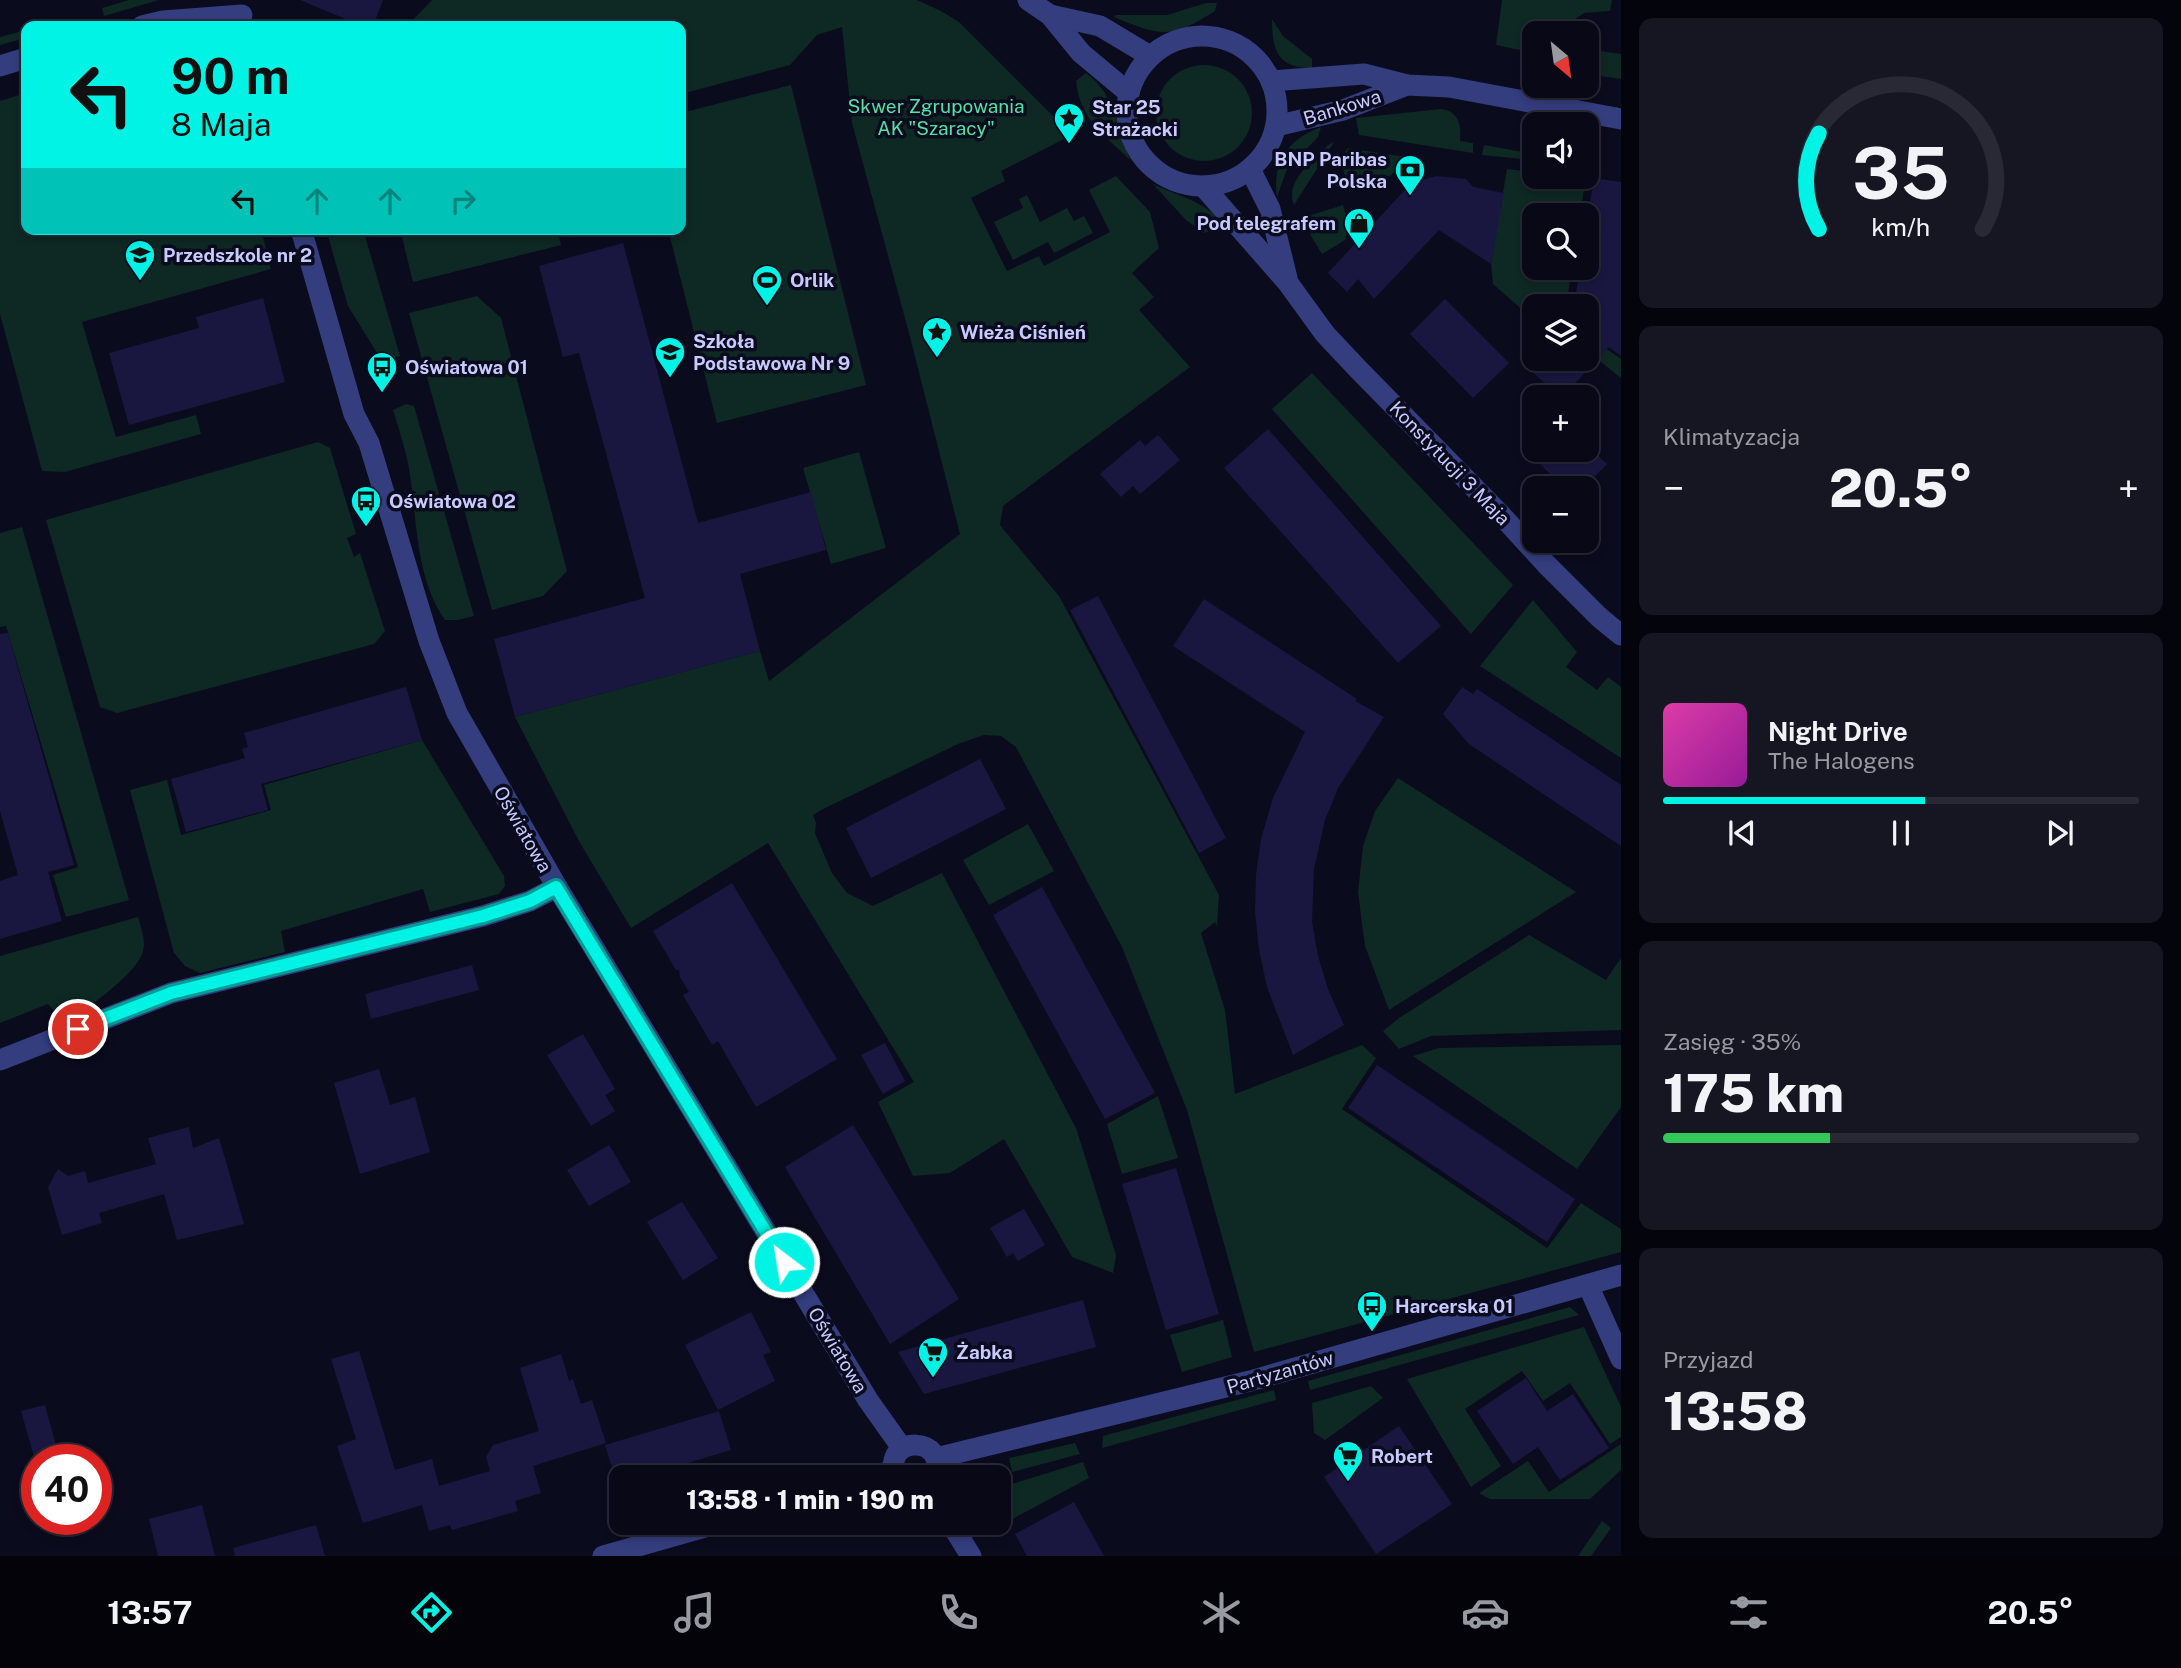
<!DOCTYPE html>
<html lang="pl">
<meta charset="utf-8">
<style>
body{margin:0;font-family:"Public Sans",sans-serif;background:#161623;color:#f1f3f6;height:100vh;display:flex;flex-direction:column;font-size:26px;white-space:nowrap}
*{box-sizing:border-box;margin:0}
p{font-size:23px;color:#989aa1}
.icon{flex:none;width:38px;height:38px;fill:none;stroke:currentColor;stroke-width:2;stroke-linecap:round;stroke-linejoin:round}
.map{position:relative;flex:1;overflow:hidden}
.details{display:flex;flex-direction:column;gap:18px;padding:18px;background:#04040c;width:560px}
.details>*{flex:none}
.top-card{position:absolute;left:21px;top:21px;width:665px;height:214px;border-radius:14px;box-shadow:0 4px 10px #0003,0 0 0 2px #292935;background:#00f3e5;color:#111;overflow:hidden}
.needle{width:46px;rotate:151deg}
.controls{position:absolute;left:1522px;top:21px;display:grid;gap:14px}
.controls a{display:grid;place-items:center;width:77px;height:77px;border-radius:14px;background:#080816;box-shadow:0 4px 10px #0003,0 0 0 2px #292935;font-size:35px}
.speed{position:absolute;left:21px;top:1444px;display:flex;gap:14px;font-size:35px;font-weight:700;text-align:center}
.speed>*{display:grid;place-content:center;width:91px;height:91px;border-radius:50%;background:#080816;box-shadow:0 4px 10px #0003,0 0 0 2px #292935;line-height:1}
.speed .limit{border:10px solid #d22;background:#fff;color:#111}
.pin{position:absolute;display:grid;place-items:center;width:60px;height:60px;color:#fff;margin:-30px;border:4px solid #fff;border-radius:50%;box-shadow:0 2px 7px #0007}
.me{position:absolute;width:77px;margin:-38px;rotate:329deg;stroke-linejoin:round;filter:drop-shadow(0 0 5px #0008)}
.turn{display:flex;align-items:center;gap:24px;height:147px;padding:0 35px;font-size:32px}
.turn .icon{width:91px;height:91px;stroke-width:2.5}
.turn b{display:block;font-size:49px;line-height:60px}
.lanes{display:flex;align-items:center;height:66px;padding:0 35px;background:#0003;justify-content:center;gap:35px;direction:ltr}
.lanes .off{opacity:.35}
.big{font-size:52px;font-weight:800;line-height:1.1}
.details .widget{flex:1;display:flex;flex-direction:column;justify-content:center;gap:10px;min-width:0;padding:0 24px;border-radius:14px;background:#161623}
.details .dial{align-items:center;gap:0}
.dial svg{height:182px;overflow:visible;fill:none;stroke:#292935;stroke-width:7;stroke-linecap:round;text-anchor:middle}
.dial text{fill:#f1f3f6;stroke:none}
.song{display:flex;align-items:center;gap:21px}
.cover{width:84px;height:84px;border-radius:10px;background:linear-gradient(135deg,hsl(320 70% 55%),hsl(300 70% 35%))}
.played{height:7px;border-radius:4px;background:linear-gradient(90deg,#00f3e5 55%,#292935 55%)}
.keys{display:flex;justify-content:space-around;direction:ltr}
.heat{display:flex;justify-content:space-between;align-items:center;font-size:38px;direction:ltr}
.charge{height:10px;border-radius:5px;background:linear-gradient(90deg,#34c759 35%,#292935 0)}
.trip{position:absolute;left:609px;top:1465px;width:402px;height:70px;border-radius:14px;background:#080816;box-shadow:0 4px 10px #0003,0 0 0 2px #292935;font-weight:800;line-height:70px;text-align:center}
.dock{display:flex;height:112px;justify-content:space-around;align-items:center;background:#030309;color:#989aa1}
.dock .icon{width:49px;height:49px}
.dock .active{color:#00f3e5}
.dock b{font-size:32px;color:#f1f3f6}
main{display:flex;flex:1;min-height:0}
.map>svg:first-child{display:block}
</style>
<main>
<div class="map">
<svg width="1621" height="1556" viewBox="0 0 1621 1556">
<rect width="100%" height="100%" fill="#0b0b1e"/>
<g fill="#0e2823">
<path d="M129 0H159L104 16 102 8Z"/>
<path d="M432 0H917L941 11 959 22 1072 135 1001 171 1005 181 971 198 1007 271 1039 256 1044 266 1110 232 1089 190 1116 176 1150 212 1159 248 1132 273 1154 297 1139 310 1190 367 1003 506 1000 525 1059 596 1219 895 1217 926 1215 922 1201 933 1225 1010 1235 1094 1362 1045 1376 1058 1342 1109 1547 1248 1581 1203 1621 1229V1252L1254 1352 1187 1110 1122 947 1016 747 1001 736 984 735 958 744 821 810 813 815 816 823 815 833 832 873 847 893 873 906 942 873 1076 1128 1116 1255 1113 1273 1072 1257 1004 1139 950 1173 913 1176 878 1102 914 1082 768 843 631 928 580 843 515 717 760 651 769 681 960 534 909 333 852 123 842 27 817 35 790 65 681 94V26H407Z"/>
<path d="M1502 0H1612L1610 11 1584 13 1555 33H1535V53L1496 45Z"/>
<path d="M1206 3H1217L1215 11C1171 39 1162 37 1114 17L1116 15H1167Z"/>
<path d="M1272 19 1283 36 1312 59V68C1278 68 1272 51 1272 19Z"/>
<path d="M26 30V38L0 45V37Z"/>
<path d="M1600 51 1621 54V79L1587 74V57Z"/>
<circle cx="1204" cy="113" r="48"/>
<path d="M1086 73C1114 93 1119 128 1130 160 1103 133 1081 122 1076 81Z"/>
<path d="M791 85 866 385 717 423 668 229H681V113Z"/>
<path d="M26 93V229H261L271 269 82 322 116 437 196 415 201 434 65 472 42 471 0 314V101Z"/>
<path d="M1441 109C1458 111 1462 125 1460 141L1473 143V153L1359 135 1356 118Z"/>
<path d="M1321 127 1318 137 1287 169 1277 197C1272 162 1288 139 1321 127Z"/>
<path d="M1334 142 1294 205C1284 181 1314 160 1328 145Z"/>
<path d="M1484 145 1535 154V160L1482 155Z"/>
<path d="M1348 148 1411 158 1391 175 1349 190 1340 158Z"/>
<path d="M1507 169 1535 172V177H1586L1580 215H1535V268H1572L1566 306H1535V334L1527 314 1493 284 1491 264Z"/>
<path d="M1153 184C1177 196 1208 201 1223 226L1204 233 1186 220Z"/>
<path d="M1027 195 1040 222 1067 208 1074 221 1084 216 1093 233 1054 253 1048 242 1013 260 994 222 1023 208 1019 199Z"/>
<path d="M1343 205 1349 226 1345 240 1322 254 1311 236 1305 217Z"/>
<path d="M326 229H363L400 356 382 361 348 306Z"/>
<path d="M400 229H557L561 245 413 282Z"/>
<path d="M477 296 501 318 567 571 543 596 492 610 409 313Z"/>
<path d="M1595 341 1621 359V378L1596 358 1580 378 1560 359H1587Z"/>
<path d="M1312 373 1513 585 1471 634 1272 409Z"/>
<path d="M406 404 414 406 474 616 458 620H445C415 578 417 517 409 468 405 448 399 429 393 410Z"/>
<path d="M318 442 330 448 356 534 347 538 354 557 360 553 385 631 374 644 117 713 100 707 46 520Z"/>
<path d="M859 452 886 548 831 564 803 468Z"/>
<path d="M22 527 129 900 66 917 53 875 78 867 6 626 0 627V533Z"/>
<path d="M1533 600 1577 652 1566 667 1597 690 1608 677 1621 687V758L1480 666Z"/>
<path d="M422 740 504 876 505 886 499 894 430 912 423 889 281 931 285 952 200 973 185 966 174 953 130 790 167 780 181 835 271 810 264 785Z"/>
<path d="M1398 778 1576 892 1389 1010 1365 946 1358 892 1363 846 1375 811Z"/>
<path d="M1028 824 1054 871 989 905 963 860Z"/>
<path d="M138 917C141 928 147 942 142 954 134 976 85 1010 65 1023L48 1004 0 1023V956Z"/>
<path d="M1529 935 1606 980 1621 958V1030L1431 1036 1399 1049 1383 1031 1399 1018Z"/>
<path d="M1621 1045V1107L1577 1169 1413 1056 1439 1048Z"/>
<path d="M1158 1096 1178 1158 1122 1174 1107 1124Z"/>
<path d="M1570 1307 1579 1315 1310 1390 1308 1381Z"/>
<path d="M1223 1320 1232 1357 1182 1372 1170 1335Z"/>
<path d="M1584 1327 1621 1407V1437L1610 1444 1570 1383 1543 1401 1522 1371 1465 1409 1501 1466 1471 1487 1407 1379Z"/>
<path d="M1371 1386 1383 1398 1325 1440 1314 1433 1312 1403Z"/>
<path d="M1274 1390 1276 1400 1102 1448 1103 1436Z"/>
<path d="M1075 1443 1080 1454 1012 1472 1009 1458Z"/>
<path d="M1621 1444V1470L1590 1499H1490L1479 1493 1528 1461 1549 1492Z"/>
<path d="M1083 1462 1089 1478 990 1531 986 1523 999 1522V1488Z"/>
<path d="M1602 1521 1611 1528 1591 1556H1578Z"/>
</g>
<g fill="#19173f">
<path d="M300 0H383L373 26H362Z"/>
<path d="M1436 176 1466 179 1473 187 1504 193 1491 264 1439 230 1374 299 1358 279 1347 292 1328 273 1403 192 1415 182Z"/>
<path d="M1594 178 1621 182V356L1609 347 1562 397H1559L1519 359H1587V306H1574L1580 268H1587V220Z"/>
<path d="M623 243 698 523 811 492 826 550 740 574 760 651 515 717 494 639 645 598 579 353 563 357 539 266Z"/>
<path d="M263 298 285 382 129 425 109 353 199 328 196 317Z"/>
<path d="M1445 299 1509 363 1473 398 1410 334Z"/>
<path d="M1268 429 1441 626 1398 663 1224 468Z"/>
<path d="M1158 435 1180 460 1140 494 1133 486 1121 497 1100 474 1140 440 1145 446Z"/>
<path d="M1553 450H1592L1607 464 1583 488H1564L1539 463Z"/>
<path d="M1098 596 1226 838 1199 853 1070 610Z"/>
<path d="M1204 599 1357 699 1355 701 1384 717 1338 788 1325 820 1314 869 1312 921 1318 956 1328 989 1344 1025 1293 1055 1267 987 1259 950 1255 912 1256 875 1261 839 1273 798 1305 732 1173 646Z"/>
<path d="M8 633 74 865 48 872 62 921 0 939V881L18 875 0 811V634Z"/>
<path d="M406 687 422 740 261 784 268 810 186 832 171 779 245 758 242 749 248 747 244 733Z"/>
<path d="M1462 687 1473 694 1477 689 1621 785V846L1469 744 1443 714Z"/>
<path d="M980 759 1006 809 871 878 846 828Z"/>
<path d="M732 883 837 1059 756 1107 718 1041 712 1045 683 995 689 992 680 977 679 970H676L653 931Z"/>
<path d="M1042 887 1155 1093 1105 1119 993 915Z"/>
<path d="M472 965 479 990 371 1019 365 994Z"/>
<path d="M583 1034 615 1089 605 1095 615 1111 591 1126 547 1055Z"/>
<path d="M885 1043 905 1081 883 1094 861 1055Z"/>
<path d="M1377 1065 1575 1199 1547 1242 1348 1108Z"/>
<path d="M379 1069 390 1105 415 1097 430 1152 360 1174 334 1083Z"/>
<path d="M853 1125 959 1299 890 1344 785 1167Z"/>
<path d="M189 1127 193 1148 219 1138 244 1224 177 1240 164 1194 99 1213 102 1223 62 1235 48 1187 58 1169 68 1176 85 1171 88 1183 156 1164 148 1138Z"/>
<path d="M609 1145 631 1182 589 1206 567 1170Z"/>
<path d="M1176 1168 1219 1314 1166 1330 1122 1184Z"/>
<path d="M682 1202 718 1258 683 1280 647 1222Z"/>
<path d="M1024 1209 1045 1245 1018 1261 1013 1253 1007 1257 990 1228Z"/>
<path d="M1083 1300 1096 1347 924 1394 898 1352Z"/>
<path d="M751 1312 771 1352 763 1355 775 1381 718 1410 685 1345Z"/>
<path d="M359 1351 395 1470 432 1459 439 1486 490 1471 486 1457 493 1445 539 1431 520 1368 561 1354 569 1381 573 1379 581 1404 592 1400 606 1443 533 1466 541 1493 515 1501 518 1511 452 1530 450 1525 429 1531 422 1505 363 1523 337 1446 356 1439 331 1359Z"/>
<path d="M1526 1378 1547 1411 1573 1394 1609 1448 1560 1480 1538 1447 1513 1464 1477 1411Z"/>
<path d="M45 1405 60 1460H37V1467L21 1411Z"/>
<path d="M719 1411 731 1450 641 1477H621V1483L617 1484 605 1445Z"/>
<path d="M1399 1426 1452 1504 1376 1554 1324 1477Z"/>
<path d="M1074 1502 1104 1556H1027L1015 1534Z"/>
<path d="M202 1505 215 1556H158L149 1519Z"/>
<path d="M316 1525 325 1556H235L233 1548Z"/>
</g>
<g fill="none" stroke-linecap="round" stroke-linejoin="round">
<g stroke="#343d7e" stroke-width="21">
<path d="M1028 0 1050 15 1081 53 1129 93"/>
<path d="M1050 15 1100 26 1150 56"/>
<path d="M142 26 163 21 242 15"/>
<circle cx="1202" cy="111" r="75"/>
<path d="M0 66 26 58"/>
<path d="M1271 81 1364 74 1407 85 1449 87 1621 119"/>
<path d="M1276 126 1343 110 1407 85"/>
<path d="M1250 169 1270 209 1287 278"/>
<path d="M1203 186 1288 283 1325 334 1357 368 1502 516 1546 564 1599 617 1621 635"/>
<path d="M301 229 354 414 369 443 429 641 457 713 557 887 868 1400 902 1448"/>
<path d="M0 1060 171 993 483 916 530 901 557 887"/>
<path d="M1588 1285 1621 1359"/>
<path d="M936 1458 1250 1381 1621 1275"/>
<path d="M873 1477 893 1470"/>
<path d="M896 1477C880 1433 952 1436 934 1477"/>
<path d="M950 1522 971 1556"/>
<path d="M603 1556 723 1522"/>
</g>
</g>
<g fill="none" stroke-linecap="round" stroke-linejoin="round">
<g stroke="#009e95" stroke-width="18">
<path id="route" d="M78 1029 171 993 483 916 530 901 556 887 784 1262"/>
</g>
<use href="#route" stroke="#00f3e5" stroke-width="12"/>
</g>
<defs>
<g id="sight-pin" transform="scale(1.575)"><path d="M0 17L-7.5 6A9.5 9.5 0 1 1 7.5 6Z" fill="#00f3e5" stroke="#0b0b1e"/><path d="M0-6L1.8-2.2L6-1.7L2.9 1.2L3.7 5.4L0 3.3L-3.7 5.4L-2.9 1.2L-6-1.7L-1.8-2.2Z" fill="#111"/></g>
<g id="bank-pin" transform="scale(1.575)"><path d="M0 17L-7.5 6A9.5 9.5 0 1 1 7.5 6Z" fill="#00f3e5" stroke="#0b0b1e"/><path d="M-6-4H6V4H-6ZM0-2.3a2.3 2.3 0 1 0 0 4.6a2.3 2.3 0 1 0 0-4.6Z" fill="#111"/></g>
<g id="shop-pin" transform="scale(1.575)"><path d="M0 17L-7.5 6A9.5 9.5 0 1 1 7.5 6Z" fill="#00f3e5" stroke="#0b0b1e"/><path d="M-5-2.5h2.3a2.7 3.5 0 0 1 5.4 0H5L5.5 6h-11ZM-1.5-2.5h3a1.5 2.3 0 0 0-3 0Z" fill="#111"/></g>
<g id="school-pin" transform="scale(1.575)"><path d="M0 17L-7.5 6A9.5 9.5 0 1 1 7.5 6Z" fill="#00f3e5" stroke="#0b0b1e"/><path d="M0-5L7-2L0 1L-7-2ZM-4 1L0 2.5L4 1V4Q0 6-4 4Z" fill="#111"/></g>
<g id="stadium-pin" transform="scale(1.575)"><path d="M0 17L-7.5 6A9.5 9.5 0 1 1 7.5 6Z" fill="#00f3e5" stroke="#0b0b1e"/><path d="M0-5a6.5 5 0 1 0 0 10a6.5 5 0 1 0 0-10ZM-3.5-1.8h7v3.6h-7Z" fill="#111"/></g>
<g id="bus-pin" transform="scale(1.575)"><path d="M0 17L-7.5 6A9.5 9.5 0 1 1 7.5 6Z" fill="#00f3e5" stroke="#0b0b1e"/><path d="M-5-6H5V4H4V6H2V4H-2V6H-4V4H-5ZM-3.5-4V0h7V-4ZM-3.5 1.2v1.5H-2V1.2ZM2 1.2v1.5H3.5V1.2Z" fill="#111"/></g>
<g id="supermarket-pin" transform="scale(1.575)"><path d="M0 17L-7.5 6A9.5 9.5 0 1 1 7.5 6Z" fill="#00f3e5" stroke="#0b0b1e"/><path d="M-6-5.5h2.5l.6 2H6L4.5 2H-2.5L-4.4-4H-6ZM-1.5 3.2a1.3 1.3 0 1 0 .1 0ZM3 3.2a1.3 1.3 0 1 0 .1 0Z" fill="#111"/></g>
</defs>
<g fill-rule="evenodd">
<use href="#sight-pin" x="1069" y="118"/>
<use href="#bank-pin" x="1410" y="170"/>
<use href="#shop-pin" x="1359" y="223"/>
<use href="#school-pin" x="140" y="255"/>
<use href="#stadium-pin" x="767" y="280"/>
<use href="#sight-pin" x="937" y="332"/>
<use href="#school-pin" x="670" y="352"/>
<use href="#bus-pin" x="382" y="367"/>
<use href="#bus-pin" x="366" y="501"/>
<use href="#bus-pin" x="1372" y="1306"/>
<use href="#supermarket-pin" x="933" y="1352"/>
<use href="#supermarket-pin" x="1348" y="1456"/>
</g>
<g text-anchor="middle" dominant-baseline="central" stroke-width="7" stroke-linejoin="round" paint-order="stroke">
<g font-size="19" fill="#51e2a7" stroke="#0b0b1e">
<text x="936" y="106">Skwer Zgrupowania<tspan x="936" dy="22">AK "Szaracy"</tspan></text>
</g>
<g font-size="19" font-weight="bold" fill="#c8caff" stroke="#0b0b1e" text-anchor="start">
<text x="1092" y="107">Star 25<tspan x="1092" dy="22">Strażacki</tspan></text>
<text x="1387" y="159" text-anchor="end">BNP Paribas<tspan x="1387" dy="22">Polska</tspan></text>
<text x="1336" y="223" text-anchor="end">Pod telegrafem</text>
<text x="163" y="255">Przedszkole nr 2</text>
<text x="790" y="280">Orlik</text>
<text x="960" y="332">Wieża Ciśnień</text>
<text x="693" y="341">Szkoła<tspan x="693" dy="22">Podstawowa Nr 9</tspan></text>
<text x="405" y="367">Oświatowa 01</text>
<text x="389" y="501">Oświatowa 02</text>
<text x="1395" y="1306">Harcerska 01</text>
<text x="956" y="1352">Żabka</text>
<text x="1371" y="1456">Robert</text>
</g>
<g font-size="19" fill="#c8caff" stroke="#0b0b1e">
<text transform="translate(1342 107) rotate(-17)">Bankowa</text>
<text transform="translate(1450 463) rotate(46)">Konstytucji 3 Maja</text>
<text transform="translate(523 829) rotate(60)">Oświatowa</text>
<text transform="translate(838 1350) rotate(59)">Oświatowa</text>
<text transform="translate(1280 1372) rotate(-16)">Partyzantów</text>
</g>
</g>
</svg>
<div class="controls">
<a><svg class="needle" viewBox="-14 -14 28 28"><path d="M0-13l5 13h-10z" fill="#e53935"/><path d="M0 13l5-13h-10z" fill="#989aa1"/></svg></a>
<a><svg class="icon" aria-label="sound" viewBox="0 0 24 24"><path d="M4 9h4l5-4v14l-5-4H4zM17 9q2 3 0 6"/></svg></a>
<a><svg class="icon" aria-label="search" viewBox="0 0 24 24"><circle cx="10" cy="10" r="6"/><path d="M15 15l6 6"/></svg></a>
<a><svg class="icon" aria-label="layers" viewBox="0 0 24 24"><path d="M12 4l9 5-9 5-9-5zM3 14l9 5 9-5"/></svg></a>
<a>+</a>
<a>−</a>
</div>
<div class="speed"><div class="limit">40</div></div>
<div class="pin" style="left:78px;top:1029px;background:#d93025"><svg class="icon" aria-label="arrive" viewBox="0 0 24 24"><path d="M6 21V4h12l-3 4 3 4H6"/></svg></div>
<svg class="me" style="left:784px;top:1262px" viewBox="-20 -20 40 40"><circle r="17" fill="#00f3e5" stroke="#fff" stroke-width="3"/><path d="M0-11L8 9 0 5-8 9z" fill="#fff"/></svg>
<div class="trip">13:58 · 1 min · 190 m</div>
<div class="top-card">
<div class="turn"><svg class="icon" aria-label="left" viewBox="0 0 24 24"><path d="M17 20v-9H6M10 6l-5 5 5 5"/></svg><div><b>90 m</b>8 Maja</div></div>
<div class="lanes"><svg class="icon" aria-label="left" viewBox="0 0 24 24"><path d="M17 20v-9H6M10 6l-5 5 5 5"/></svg><svg class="icon off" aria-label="ahead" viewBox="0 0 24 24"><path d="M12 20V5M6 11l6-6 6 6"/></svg><svg class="icon off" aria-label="ahead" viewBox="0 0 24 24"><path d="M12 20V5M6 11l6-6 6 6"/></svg><svg class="icon off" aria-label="right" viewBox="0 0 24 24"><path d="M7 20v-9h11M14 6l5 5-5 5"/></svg></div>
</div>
</div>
<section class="details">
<div class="widget dial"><svg viewBox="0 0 100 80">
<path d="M14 69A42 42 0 1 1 86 69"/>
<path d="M14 69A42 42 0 0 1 14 27" stroke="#00f3e5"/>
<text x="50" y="56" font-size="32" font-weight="700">35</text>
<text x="50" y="72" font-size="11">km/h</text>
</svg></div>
<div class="widget"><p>Klimatyzacja</p>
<div class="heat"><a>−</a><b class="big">20.5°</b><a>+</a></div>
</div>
<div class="widget">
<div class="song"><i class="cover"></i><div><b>Night Drive</b><p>The Halogens</p></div></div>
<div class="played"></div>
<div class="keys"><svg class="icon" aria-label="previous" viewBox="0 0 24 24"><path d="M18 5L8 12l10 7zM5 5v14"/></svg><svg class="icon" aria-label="pause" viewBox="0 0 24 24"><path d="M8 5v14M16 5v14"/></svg><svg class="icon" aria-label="next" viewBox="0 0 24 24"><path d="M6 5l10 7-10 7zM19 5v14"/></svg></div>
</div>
<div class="widget"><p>Zasięg · 35%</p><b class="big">175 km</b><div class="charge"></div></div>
<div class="widget"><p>Przyjazd</p><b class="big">13:58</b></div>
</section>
</main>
<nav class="dock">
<b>13:57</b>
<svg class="icon active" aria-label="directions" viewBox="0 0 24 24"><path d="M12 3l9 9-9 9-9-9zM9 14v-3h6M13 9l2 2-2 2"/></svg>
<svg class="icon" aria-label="music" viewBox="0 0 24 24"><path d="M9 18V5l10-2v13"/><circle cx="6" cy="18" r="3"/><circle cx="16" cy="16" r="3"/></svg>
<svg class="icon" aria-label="phone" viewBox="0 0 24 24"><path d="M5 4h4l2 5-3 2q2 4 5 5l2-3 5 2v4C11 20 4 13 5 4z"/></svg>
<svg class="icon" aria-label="climate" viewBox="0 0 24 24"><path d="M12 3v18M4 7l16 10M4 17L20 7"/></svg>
<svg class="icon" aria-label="car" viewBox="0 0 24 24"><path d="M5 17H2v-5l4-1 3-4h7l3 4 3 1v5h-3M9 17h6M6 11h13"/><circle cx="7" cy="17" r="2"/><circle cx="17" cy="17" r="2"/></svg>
<svg class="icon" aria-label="filters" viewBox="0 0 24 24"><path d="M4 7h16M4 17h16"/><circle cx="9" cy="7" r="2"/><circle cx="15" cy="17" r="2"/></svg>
<b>20.5°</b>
</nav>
